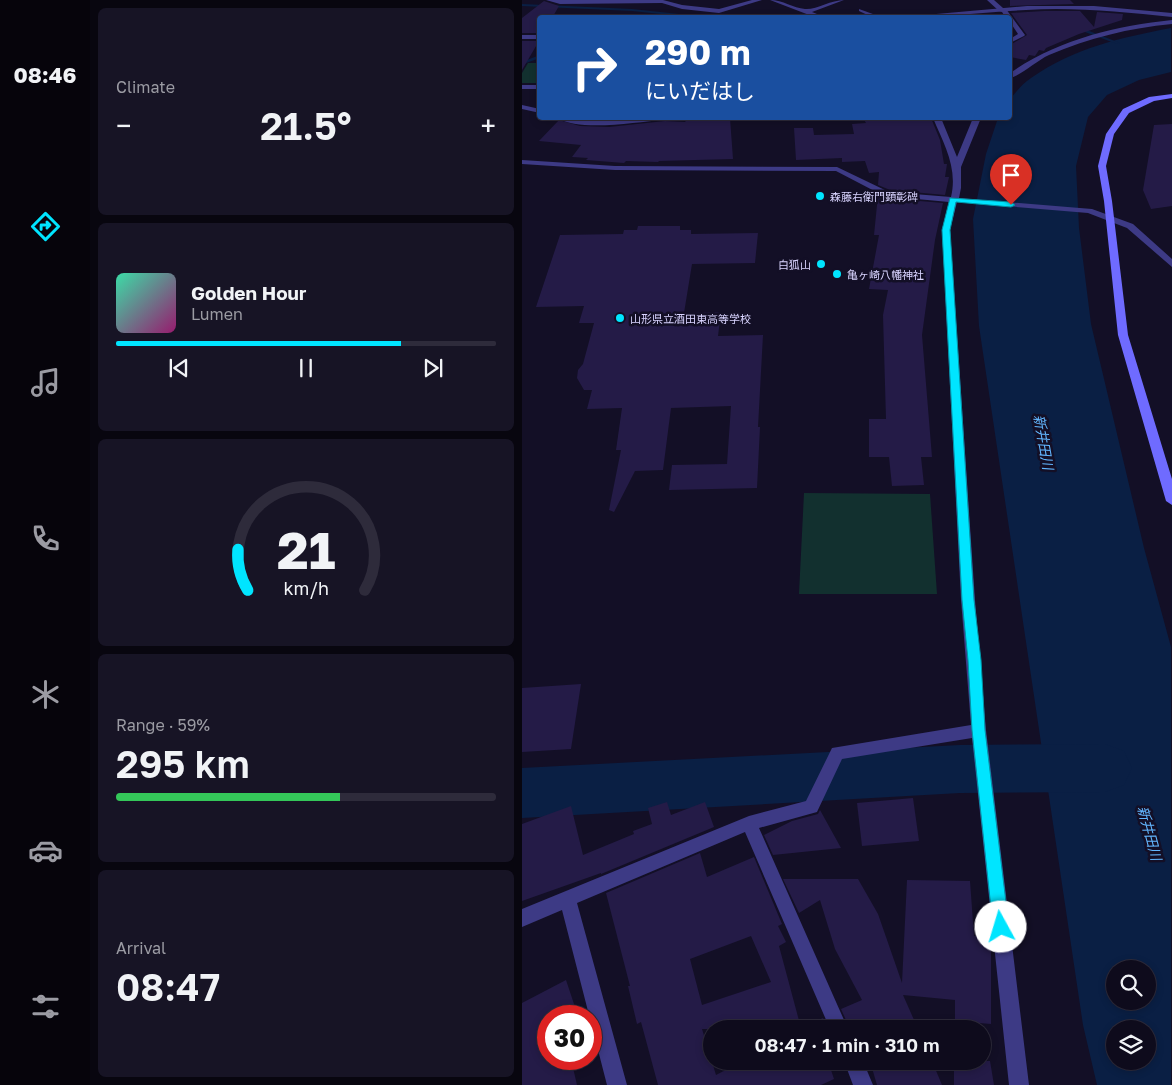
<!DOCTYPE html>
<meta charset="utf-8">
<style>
body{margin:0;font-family:"Golos Text","Noto Sans JP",sans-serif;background:#171425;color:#f1f3f6;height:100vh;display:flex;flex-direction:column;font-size:19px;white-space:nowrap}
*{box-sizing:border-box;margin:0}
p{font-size:16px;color:#9b9ba3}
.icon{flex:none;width:28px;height:28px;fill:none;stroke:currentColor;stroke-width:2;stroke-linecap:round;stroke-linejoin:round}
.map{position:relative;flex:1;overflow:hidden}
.drawer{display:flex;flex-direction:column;gap:8px;padding:8px;background:#08060f;width:432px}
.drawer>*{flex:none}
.hud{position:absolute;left:15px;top:15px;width:475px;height:105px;border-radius:5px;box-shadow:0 2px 8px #0003,0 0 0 1px #2e2b3b;background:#1a4fa0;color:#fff;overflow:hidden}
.buttons{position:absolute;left:584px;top:960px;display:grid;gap:10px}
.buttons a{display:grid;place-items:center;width:50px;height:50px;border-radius:50%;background:#0e0b1c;box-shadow:0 2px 8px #0003,0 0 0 1px #2e2b3b;font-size:25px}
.speed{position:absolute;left:15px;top:1005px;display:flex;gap:10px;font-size:25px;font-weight:700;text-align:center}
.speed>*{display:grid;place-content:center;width:65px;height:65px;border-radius:50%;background:#0e0b1c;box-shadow:0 2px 8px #0003,0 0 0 1px #2e2b3b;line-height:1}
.speed .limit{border:8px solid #d22;background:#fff;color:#111}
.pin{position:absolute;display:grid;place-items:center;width:42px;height:42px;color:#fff;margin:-51px -21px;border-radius:50% 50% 50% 0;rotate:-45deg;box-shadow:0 0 5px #0007}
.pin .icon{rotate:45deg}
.me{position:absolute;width:55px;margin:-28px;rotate:354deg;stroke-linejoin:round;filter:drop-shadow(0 0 4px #0008)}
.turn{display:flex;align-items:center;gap:18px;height:105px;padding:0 25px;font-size:22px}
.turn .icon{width:65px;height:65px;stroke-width:2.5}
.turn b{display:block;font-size:35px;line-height:42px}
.big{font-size:38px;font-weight:600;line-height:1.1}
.drawer .widget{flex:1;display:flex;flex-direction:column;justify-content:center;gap:8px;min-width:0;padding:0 18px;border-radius:8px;background:#171425}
.drawer .dial{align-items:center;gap:0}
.dial svg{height:130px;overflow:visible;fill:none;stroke:#2e2b3b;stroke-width:7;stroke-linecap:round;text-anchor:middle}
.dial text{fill:#f1f3f6;stroke:none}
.song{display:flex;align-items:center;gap:15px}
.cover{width:60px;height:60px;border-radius:8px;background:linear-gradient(135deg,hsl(160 70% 55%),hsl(320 70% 35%))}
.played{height:5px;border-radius:2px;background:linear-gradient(90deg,#00e5ff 75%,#2e2b3b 75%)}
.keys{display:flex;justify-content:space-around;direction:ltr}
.heat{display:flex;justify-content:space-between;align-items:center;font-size:28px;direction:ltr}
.charge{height:8px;border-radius:4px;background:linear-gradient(90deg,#34c759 59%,#2e2b3b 0)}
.trip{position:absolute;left:181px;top:1020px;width:288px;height:50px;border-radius:25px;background:#0e0b1c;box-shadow:0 2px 8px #0003,0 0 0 1px #2e2b3b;font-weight:600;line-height:50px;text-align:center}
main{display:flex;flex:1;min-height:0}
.tab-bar{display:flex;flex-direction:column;width:90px;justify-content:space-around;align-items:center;background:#06040b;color:#9b9ba3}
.tab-bar .icon{width:35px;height:35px}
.tab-bar .selected{color:#00e5ff}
.tab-bar b{font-size:22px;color:#f1f3f6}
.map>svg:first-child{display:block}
</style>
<main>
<nav class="tab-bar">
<b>08:46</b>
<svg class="icon selected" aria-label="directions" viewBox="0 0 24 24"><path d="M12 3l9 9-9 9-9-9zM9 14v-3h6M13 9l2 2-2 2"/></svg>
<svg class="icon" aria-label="music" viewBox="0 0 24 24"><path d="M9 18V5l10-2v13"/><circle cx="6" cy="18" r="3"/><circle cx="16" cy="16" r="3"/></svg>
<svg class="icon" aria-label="phone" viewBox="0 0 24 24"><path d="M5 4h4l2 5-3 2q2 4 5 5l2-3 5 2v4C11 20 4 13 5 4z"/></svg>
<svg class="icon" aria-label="climate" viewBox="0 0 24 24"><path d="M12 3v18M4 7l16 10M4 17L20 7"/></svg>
<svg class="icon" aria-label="car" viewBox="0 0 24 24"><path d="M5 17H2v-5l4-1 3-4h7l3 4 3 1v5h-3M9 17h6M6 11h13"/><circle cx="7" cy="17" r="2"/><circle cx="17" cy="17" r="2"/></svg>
<svg class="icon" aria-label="filters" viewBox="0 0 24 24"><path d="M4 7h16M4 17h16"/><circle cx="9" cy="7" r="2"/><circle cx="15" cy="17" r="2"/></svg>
</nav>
<section class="drawer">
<div class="widget"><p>Climate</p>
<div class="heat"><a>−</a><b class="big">21.5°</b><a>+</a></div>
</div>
<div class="widget">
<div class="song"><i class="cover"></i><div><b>Golden Hour</b><p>Lumen</p></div></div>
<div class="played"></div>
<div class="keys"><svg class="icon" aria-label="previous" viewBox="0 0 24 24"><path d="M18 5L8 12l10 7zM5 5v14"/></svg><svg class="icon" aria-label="pause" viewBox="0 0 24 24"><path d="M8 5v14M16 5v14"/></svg><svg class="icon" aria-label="next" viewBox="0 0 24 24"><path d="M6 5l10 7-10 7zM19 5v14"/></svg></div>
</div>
<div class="widget dial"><svg viewBox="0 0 100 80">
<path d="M14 69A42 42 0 1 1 86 69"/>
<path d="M14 69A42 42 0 0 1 8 44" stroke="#00e5ff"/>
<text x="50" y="56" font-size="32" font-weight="700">21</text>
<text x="50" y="72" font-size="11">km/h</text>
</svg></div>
<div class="widget"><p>Range · 59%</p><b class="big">295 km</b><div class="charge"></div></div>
<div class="widget"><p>Arrival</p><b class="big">08:47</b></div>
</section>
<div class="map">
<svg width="650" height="1085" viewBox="0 0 650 1085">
<rect width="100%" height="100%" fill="#130f26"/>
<g fill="#12302f">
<path d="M6 63H17L16 83H0V73Z"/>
<path d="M282 493 408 494 415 594H277Z"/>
</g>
<path fill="#0a1f44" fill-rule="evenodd" d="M649 28V72L617 80 585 95 566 117 554 166 557 228 569 324 622 548 649 647V1085H575L561 1025 457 326 451 219 464 154 476 118H488V99C494 92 501 83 509 78 554 47 598 38 649 28ZM592 969H625V1001H592ZM592 1029H625V1061H592Z"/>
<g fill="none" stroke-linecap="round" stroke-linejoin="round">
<g fill="#0a1f44" fill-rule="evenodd">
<path d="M0 4 110 9 195 18H176L110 11 0 6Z"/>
<path d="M555 27H557L598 43 595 44 555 29Z"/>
<path d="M18 55V58L4 63 0 67V63L2 61Z"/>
</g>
<path fill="#0a1f44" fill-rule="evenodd" d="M583 744 602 751 610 768 602 785 583 792 438 793 0 818V768L438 745Z"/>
</g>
<g fill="#241b47" fill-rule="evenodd">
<path d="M488 0H548L552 4 488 6Z"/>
<path d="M22 1 37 6 30 18H18V33H0V18Z"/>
<path d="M522 11H558L572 27 575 12 601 14 600 20 557 34 524 48 522 51 517 50 513 56 507 55 504 60 488 57V45L505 35 489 13Z"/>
<path d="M0 41H17L0 70Z"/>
<path d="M166 118H208L211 159 137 161 136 162 104 161 102 163 64 160 66 158 50 157 59 145 17 141 37 120 58 126 87 127 143 121 163 122Z"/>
<path d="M341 118H409L418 140 422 164H425L423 177H427L423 195 368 190 356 185 357 172 347 173 343 161 320 162V158L274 160 272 128H291L292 135 332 134 330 124 344 123Z"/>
<path d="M650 124V206L629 209 621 190 632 125Z"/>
<path d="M356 195 362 198 421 203 413 240 400 335 410 457H399L402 485 370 486 367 457H347V419H364L361 315 366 290 347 289 357 235H352Z"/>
<path d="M116 226H158V230H169V234L236 233 233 263 170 264 162 313 199 312 196 336 241 335 236 427H238L235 488 147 490 150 465 205 464 209 406 149 408 141 470 113 471 92 512 87 510 99 450H94L100 408 65 409 70 390H62L55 378 56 370 61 364 72 323H57L62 306 14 307 38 235 101 234 102 230H115Z"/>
<path d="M59 684 49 749 0 752V688Z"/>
<path d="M391 798 397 841 340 846 335 803Z"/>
<path d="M145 802 149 815 183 802 192 827 79 874V873L0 901V824L49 806 61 855 112 834 111 831 130 824 126 808Z"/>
<path d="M298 810 319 848 251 855 242 835 270 821 296 814Z"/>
<path d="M178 853 185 877 232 857 260 924 256 926 264 942 257 946 279 1028 301 1018 306 1029H180L194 1075 221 1061H306L312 1079 299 1085H136L119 1022 115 1024 106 986H108L84 893ZM229 936 249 982 180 1005 168 959Z"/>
<path d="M261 879H336L356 914 380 983 385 880 448 881 452 936 469 937V1024L433 1021V1000L381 995 396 1029H328L319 1009 340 1000 313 949 298 900 277 913Z"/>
<path d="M44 980 53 1007 36 1016H26V1059H49L55 1085H0V1003Z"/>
<path d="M370 1061H410L420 1085H355L350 1068Z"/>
<path d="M432 1061H468L472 1085H432Z"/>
</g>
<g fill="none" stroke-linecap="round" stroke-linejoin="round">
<g fill="#3d3a85" fill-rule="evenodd">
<path d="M465 0H472L481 8 484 9 503 35 502 36 488 43V39L496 34 488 22V18H484L480 12 477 11Z"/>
<path d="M337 9 362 18H352L337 11Z"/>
</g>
<g fill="#3d3a85" fill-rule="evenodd">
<path d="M24 0H141L160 5 197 9 230 0H240L197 13 160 9 140 3 38 4Z"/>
<path d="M248 0C261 0 271 8 283 9 294 10 309 0 322 0L290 12 305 18H295Z"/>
<path d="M505 6H572L650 13V17C601 12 552 7 504 10 459 12 414 18 369 18Z"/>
<path d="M650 20V24C607 28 567 38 527 55 514 61 500 75 488 78V73C535 40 593 26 650 20Z"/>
<rect x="0" y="35" width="18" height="4"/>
<rect x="0" y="85" width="18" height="4"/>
<path d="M0 105 18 109V113L0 109Z"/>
<path d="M36 118 77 121 145 118 141 120C115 122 57 132 36 118Z"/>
<path d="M411 118H419L435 157 451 118H459L439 167V188L437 198 570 209 611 224 650 259V267L605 228 566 213 435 202 428 230 453 600 464 730 507 1085H487L450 738 320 759 295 812 237 828 326 1029H308L223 832 55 903 105 1085H85L40 910 0 927V909L227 816 284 801 310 748 449 725 439 600 420 230 427 202 362 196 314 171 93 170 0 164V160L93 166 315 167 367 192 429 197C436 168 422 144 411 118Z"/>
<path d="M322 1061H341L351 1085H331Z"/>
</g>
<path fill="#6f6bff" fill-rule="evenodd" d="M650 94V98L632 101 607 113 592 134 584 166 590 201 606 335 650 479V505L644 501 596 335 582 201 576 166 584 134 601 109 627 97Z"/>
</g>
<path fill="#00e5ff" stroke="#0095a6" d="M428 198 489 202 493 205 489 207 434 202 428 230 452 600 459 660 463 730 487 927 484 933 479 935 473 933 471 927 450 730 446 660 440 600 420 230Z"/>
<g fill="#00e5ff" stroke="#130f26" stroke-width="2">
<circle cx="298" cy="196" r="5"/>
<circle cx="299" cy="264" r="5"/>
<circle cx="315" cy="274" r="5"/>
<circle cx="98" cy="318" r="5"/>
</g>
<g text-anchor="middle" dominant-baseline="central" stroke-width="5" stroke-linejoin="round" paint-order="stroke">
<g font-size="11" fill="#d9d4ff" stroke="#130f26" text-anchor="start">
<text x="308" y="196">森藤右衛門顕彰碑</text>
<text x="289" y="264" text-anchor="end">白狐山</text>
<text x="325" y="274">亀ヶ崎八幡神社</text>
<text x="108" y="318">山形県立酒田東高等学校</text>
</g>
<g font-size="14" font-style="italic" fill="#62b6ff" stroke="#130f26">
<text transform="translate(522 442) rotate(80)">新井田川</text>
<text transform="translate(628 833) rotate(75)">新井田川</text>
</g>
</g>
</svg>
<div class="buttons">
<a><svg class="icon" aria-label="search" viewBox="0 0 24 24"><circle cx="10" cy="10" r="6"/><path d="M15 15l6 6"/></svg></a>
<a><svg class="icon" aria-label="layers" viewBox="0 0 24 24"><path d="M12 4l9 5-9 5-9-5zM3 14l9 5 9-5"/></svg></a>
</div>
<div class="speed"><div class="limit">30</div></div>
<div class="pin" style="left:489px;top:205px;background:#d93025"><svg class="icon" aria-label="arrive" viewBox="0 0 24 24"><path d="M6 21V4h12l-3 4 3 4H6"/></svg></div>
<svg class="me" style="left:479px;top:927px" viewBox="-20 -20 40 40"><circle r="19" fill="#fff"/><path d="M0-13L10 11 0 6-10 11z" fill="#00e5ff"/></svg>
<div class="trip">08:47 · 1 min · 310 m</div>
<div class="hud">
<div class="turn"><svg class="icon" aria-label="right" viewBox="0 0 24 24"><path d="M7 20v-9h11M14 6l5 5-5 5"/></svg><div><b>290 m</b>にいだはし</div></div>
</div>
</div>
</main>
